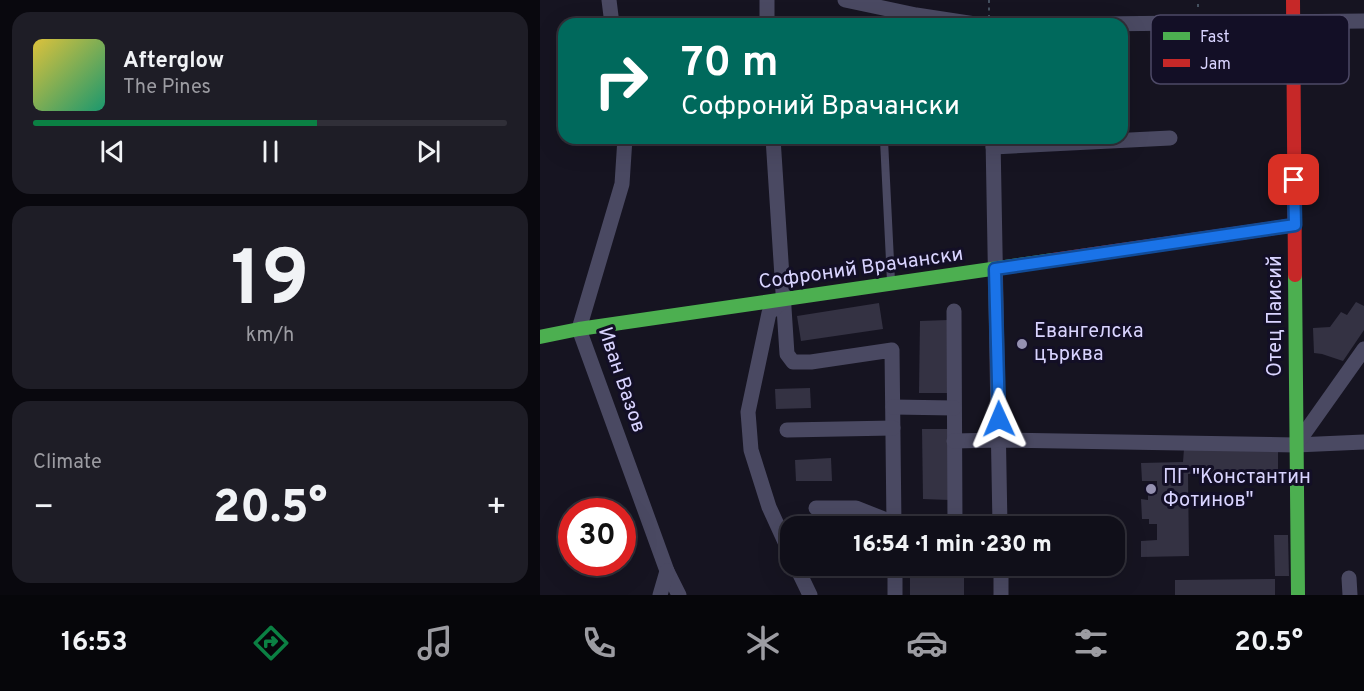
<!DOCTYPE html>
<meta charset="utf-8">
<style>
body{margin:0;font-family:Overpass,sans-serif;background:#1e1d26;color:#f1f3f6;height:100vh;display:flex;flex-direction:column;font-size:22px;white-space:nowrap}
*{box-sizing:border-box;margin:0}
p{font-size:20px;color:#9c9ca2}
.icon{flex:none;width:33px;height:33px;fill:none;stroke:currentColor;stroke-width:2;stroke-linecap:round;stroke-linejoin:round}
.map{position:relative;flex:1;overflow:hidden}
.sheet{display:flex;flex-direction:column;gap:12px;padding:12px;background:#09080e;width:540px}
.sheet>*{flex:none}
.hud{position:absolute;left:18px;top:18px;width:570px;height:126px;border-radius:18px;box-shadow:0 6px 24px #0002,0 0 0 2px #302f38;background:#00695c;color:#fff;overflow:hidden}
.speed{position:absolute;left:18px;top:498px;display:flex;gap:12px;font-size:30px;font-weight:700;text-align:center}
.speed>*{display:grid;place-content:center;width:78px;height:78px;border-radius:50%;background:#100f19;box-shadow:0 6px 24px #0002,0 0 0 2px #302f38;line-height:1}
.speed .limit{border:9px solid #d22;background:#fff;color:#111}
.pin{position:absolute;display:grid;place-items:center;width:51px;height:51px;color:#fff;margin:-26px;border-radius:12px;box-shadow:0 3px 9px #0006}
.me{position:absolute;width:66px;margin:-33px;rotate:359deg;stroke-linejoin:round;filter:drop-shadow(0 0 4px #0008)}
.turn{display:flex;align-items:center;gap:21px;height:126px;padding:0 24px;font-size:27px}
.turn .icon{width:78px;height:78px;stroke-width:2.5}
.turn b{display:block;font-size:42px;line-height:51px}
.big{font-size:45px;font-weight:800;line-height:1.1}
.sheet .widget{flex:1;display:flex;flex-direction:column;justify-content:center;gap:9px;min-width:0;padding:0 21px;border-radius:18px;background:#1e1d26}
.sheet .dial{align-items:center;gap:0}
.dial b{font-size:78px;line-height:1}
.song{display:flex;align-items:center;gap:18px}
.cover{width:72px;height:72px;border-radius:9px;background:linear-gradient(135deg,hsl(50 70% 55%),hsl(160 70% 35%))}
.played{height:6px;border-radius:3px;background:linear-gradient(90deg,#0b8043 60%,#302f38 60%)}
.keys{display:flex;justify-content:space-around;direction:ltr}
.heat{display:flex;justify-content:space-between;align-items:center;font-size:33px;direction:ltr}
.trip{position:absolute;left:240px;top:516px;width:345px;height:60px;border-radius:18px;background:#100f19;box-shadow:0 6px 24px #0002,0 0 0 2px #302f38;font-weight:800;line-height:60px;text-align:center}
.menu{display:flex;height:96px;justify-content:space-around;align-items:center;background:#06060a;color:#9c9ca2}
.menu .icon{width:42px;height:42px}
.menu .current{color:#0b8043}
.menu b{font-size:27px;color:#f1f3f6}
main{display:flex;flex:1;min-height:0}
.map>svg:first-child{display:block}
</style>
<main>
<section class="sheet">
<div class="widget">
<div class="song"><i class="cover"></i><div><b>Afterglow</b><p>The Pines</p></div></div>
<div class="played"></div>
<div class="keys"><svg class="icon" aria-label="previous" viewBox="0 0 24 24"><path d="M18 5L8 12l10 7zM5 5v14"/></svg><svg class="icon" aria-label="pause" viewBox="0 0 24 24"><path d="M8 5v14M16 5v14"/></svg><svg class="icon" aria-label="next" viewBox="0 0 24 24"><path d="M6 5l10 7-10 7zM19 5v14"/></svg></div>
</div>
<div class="widget dial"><b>19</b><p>km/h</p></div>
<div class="widget"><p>Climate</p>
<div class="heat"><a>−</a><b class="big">20.5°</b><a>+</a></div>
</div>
</section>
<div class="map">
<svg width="824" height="595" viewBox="0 0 824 595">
<rect width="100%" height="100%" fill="#161421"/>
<g fill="#343243">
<path d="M816 302 824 306V330L803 361 782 354 774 353 773 328 790 327 801 312 807 315Z"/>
<path d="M339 303 343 329 261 341 257 316Z"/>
<path d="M408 320V393H379L380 321Z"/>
<path d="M270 388 271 408 236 409 235 389Z"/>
<path d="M382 429H410V500L383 499Z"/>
<path d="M644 449 738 450V473L648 474 649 556 601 557V541L617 540V524H609V519H602L601 499 608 500V495L617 494V481H602L601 463 643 462Z"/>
<path d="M291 458 292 481H256L255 460Z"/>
<path d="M734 535H748L749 576H735Z"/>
<path d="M370 566H406V573H424V595H370Z"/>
<path d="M735 579V595H635V580Z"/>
</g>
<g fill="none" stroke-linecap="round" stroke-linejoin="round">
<g stroke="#44505f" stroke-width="2" stroke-dasharray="3 4.5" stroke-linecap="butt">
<path d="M449 0V18"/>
<path d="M658 7V0"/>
</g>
<path stroke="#4a4962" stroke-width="8" d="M344 140 351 281"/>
<g stroke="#4a4962" stroke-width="15">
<path d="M69 0 72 24"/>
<path d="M227 0V24"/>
<path d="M305 0 376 15 435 24"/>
<path d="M558 24 824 21"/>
<path d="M85 138 82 184 39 329 127 571 139 595"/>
<path d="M233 138 247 354 253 362H271L352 350 354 526"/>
<path d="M453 138 460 526"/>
<path d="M453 147 630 138"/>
<path d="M244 300 229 313 208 412 211 450 229 507 250 553"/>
<path d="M414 311 415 526"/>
<path d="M353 407 414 408"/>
<path d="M247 430 353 428"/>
<path d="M414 441 460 440 756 445 824 442"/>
<path d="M756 445 824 349"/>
<path d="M276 508H316L354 523 385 526"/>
<path d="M256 566 270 595"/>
<path d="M355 566V595"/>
<path d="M461 566V595"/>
<path d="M809 578 810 595"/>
<path d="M120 595 127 571"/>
</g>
<g stroke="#4caf50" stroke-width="14">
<path d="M755 275 758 595"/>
<path d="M0 337 39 329 513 260"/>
</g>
<g stroke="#c62828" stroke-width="14">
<path d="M753 0 755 275"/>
<path d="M513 260 755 225"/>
</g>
</g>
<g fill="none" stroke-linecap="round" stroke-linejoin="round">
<g stroke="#114b97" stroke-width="15">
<path id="route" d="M459 419 455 269 755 225 754 180"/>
</g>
<use href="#route" stroke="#1a73e8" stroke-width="10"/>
</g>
<g fill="#9591b1" stroke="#130f26" stroke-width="2">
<circle cx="482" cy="344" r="6"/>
<circle cx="611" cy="489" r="6"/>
</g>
<g text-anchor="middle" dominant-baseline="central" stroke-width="6" stroke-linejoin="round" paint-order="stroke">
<g font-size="20" fill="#d9d4ff" stroke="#130f26">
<text transform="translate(321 269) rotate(-8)">Софроний Врачански</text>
<text transform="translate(736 316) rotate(-90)">Отец Паисий</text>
<text transform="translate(81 380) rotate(71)">Иван Вазов</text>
</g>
<g font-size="20" fill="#d9d4ff" stroke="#130f26" text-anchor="start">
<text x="494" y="332">Евангелска<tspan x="494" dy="23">църква</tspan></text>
<text x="623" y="478">ПГ "Константин<tspan x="623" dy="23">Фотинов"</tspan></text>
</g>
</g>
<rect x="611" y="15" width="198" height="69" rx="9" fill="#130f26" stroke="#4e4a67" stroke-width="1.5"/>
<rect x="623" y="32" width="27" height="8" fill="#4caf50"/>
<rect x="623" y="59" width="27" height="8" fill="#c62828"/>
<g font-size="16" fill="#d9d4ff">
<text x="660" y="42">Fast</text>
<text x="660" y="69">Jam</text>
</g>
</svg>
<div class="speed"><div class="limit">30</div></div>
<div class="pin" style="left:754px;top:180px;background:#d93025"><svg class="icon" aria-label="arrive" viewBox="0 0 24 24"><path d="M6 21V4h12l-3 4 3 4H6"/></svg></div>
<svg class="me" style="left:459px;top:419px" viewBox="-20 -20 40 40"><path d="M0-17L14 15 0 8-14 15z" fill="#1a73e8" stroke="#fff" stroke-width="4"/></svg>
<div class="trip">16:54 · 1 min · 230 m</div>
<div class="hud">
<div class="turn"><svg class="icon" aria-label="right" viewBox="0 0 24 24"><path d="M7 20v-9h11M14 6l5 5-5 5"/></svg><div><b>70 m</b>Софроний Врачански</div></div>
</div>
</div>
</main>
<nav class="menu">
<b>16:53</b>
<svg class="icon current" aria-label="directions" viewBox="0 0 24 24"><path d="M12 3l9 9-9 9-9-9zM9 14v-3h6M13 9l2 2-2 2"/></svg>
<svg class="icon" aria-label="music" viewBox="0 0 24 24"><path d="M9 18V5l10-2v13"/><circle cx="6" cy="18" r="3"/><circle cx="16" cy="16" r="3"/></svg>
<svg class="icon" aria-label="phone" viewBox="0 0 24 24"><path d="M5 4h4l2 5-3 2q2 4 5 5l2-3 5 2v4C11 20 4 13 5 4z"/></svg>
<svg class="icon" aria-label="climate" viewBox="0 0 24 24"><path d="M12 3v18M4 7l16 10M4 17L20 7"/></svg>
<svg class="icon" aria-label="car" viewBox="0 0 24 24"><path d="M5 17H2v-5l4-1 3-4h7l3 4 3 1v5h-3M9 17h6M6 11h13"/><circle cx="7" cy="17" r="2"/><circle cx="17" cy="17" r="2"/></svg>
<svg class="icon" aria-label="filters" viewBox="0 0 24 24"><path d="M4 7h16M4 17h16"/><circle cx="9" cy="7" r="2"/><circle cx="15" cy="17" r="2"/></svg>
<b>20.5°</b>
</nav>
